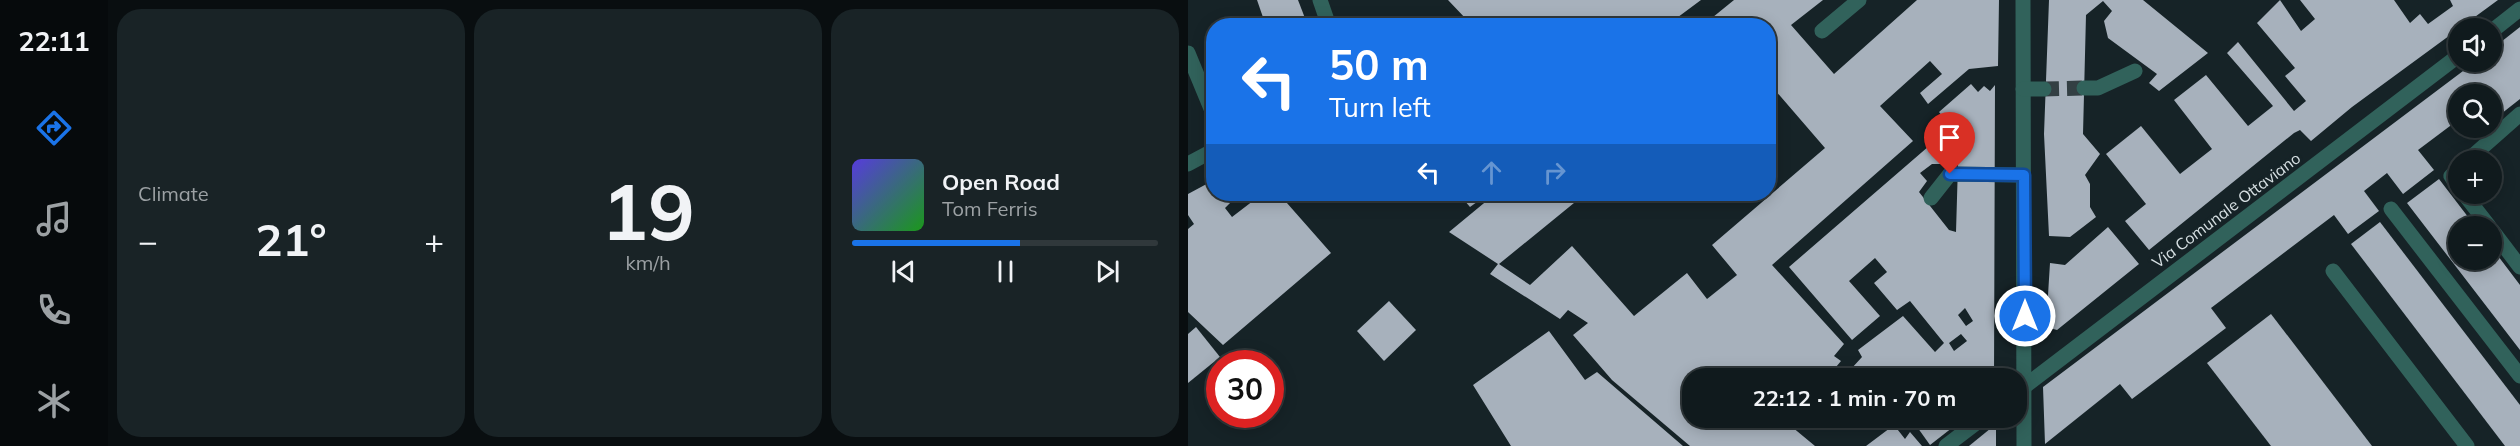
<!DOCTYPE html>
<meta charset="utf-8">
<style>
body{margin:0;font-family:Mulish,sans-serif;background:#192326;color:#f1f3f6;height:100vh;display:flex;flex-direction:column;font-size:22px;white-space:nowrap}
*{box-sizing:border-box;margin:0}
p{font-size:20px;color:#9ca1a4}
.icon{flex:none;width:33px;height:33px;fill:none;stroke:currentColor;stroke-width:2;stroke-linecap:round;stroke-linejoin:round}
.map{position:relative;flex:1;overflow:hidden}
.sheet{display:flex;flex-direction:column;gap:9px;padding:9px;background:#090e10;width:1080px}
.sheet>*{flex:none}
.top-card{position:absolute;left:18px;top:18px;width:570px;height:183px;border-radius:24px;box-shadow:0 3px 15px #0003,0 0 0 2px #30383b;background:#1a73e8;color:#fff;overflow:hidden}
.tools{position:absolute;left:1260px;top:18px;display:grid;gap:12px}
.tools a{display:grid;place-items:center;width:54px;height:54px;border-radius:50%;background:#101a1d;box-shadow:0 3px 15px #0003,0 0 0 2px #30383b;font-size:30px}
.speed{position:absolute;left:18px;top:350px;display:flex;gap:12px;font-size:30px;font-weight:700;text-align:center}
.speed>*{display:grid;place-content:center;width:78px;height:78px;border-radius:50%;background:#101a1d;box-shadow:0 3px 15px #0003,0 0 0 2px #30383b;line-height:1}
.speed .limit{border:9px solid #d22;background:#fff;color:#111}
.pin{position:absolute;display:grid;place-items:center;width:51px;height:51px;color:#fff;margin:-62px -26px;border-radius:50% 50% 50% 0;rotate:-45deg;box-shadow:0 0 6px #0007}
.pin .icon{rotate:45deg}
.me{position:absolute;width:66px;margin:-33px;rotate:0deg;stroke-linejoin:round;filter:drop-shadow(0 0 4px #0008)}
.turn{display:flex;align-items:center;gap:21px;height:126px;padding:0 24px;font-size:27px}
.turn .icon{width:78px;height:78px;stroke-width:2.5}
.turn b{display:block;font-size:42px;line-height:51px}
.lanes{display:flex;align-items:center;height:57px;padding:0 24px;background:#0003;justify-content:center;gap:30px;direction:ltr}
.lanes .off{opacity:.35}
.big{font-size:45px;font-weight:700;line-height:1.1}
.sheet .card{flex:1;display:flex;flex-direction:column;justify-content:center;gap:9px;min-width:0;padding:0 21px;border-radius:24px;background:#192326}
.sheet .dial{align-items:center;gap:0}
.dial b{font-size:78px;line-height:1}
.song{display:flex;align-items:center;gap:18px}
.cover{width:72px;height:72px;border-radius:9px;background:linear-gradient(135deg,hsl(250 70% 55%),hsl(120 70% 35%))}
.played{height:6px;border-radius:3px;background:linear-gradient(90deg,#1a73e8 55%,#30383b 55%)}
.keys{display:flex;justify-content:space-around;direction:ltr}
.heat{display:flex;justify-content:space-between;align-items:center;font-size:33px;direction:ltr}
.sheet .tiles{flex:1;display:grid;gap:9px;grid-template-columns:repeat(3,1fr)}
.trip{position:absolute;left:494px;top:368px;width:345px;height:60px;border-radius:24px;background:#101a1d;box-shadow:0 3px 15px #0003,0 0 0 2px #30383b;font-weight:700;line-height:60px;text-align:center}
main{display:flex;flex:1;min-height:0}
.menu{display:flex;flex-direction:column;width:108px;justify-content:space-around;align-items:center;background:#060a0c;color:#9ca1a4}
.menu .icon{width:42px;height:42px}
.menu .current{color:#1a73e8}
.menu b{font-size:27px;color:#f1f3f6}
.map>svg:first-child{display:block}
</style>
<main>
<nav class="menu">
<b>22:11</b>
<svg class="icon current" aria-label="directions" viewBox="0 0 24 24"><path d="M12 3l9 9-9 9-9-9zM9 14v-3h6M13 9l2 2-2 2"/></svg>
<svg class="icon" aria-label="music" viewBox="0 0 24 24"><path d="M9 18V5l10-2v13"/><circle cx="6" cy="18" r="3"/><circle cx="16" cy="16" r="3"/></svg>
<svg class="icon" aria-label="phone" viewBox="0 0 24 24"><path d="M5 4h4l2 5-3 2q2 4 5 5l2-3 5 2v4C11 20 4 13 5 4z"/></svg>
<svg class="icon" aria-label="climate" viewBox="0 0 24 24"><path d="M12 3v18M4 7l16 10M4 17L20 7"/></svg>
</nav>
<section class="sheet">
<div class="tiles">
<div class="card"><p>Climate</p>
<div class="heat"><a>−</a><b class="big">21°</b><a>+</a></div>
</div>
<div class="card dial"><b>19</b><p>km/h</p></div>
<div class="card">
<div class="song"><i class="cover"></i><div><b>Open Road</b><p>Tom Ferris</p></div></div>
<div class="played"></div>
<div class="keys"><svg class="icon" aria-label="previous" viewBox="0 0 24 24"><path d="M18 5L8 12l10 7zM5 5v14"/></svg><svg class="icon" aria-label="pause" viewBox="0 0 24 24"><path d="M8 5v14M16 5v14"/></svg><svg class="icon" aria-label="next" viewBox="0 0 24 24"><path d="M6 5l10 7-10 7zM19 5v14"/></svg></div>
</div>
</div>
</section>
<div class="map">
<svg width="1332" height="446" viewBox="0 0 1332 446">
<rect width="100%" height="100%" fill="#162327"/>
<g fill="#a7b1bc" fill-rule="evenodd">
<path d="M69 0H110L120 26H78Z"/>
<path d="M260 0H513L478 26H271L279 20Z"/>
<path d="M546 0H635L603 25 646 74 729 0H811L810 66 781 69 740 104 732 93 754 74 742 61 692 106 725 141 584 265 656 344 646 356 653 361 648 367 657 378H635L631 373 627 378H504V417H592L627 446H502L424 380 385 335 400 323 380 310 372 319 302 274 310 264 261 232 307 194H397L311 264 342 285 384 246 446 316 499 273 519 299 549 275 524 245 637 148 580 82V26H514Z"/>
<path d="M861 0H955L1020 53 971 91 961 83 969 74 920 38 916 21 924 11 915 1 898 15 895 134 912 154 897 175 902 184V207L908 217 882 237 861 236 856 134Z"/>
<path d="M1092 0 1113 31 1127 19 1112 0H1206L1222 23 1232 14 1240 24 1265 6 1262 0H1310L1164 107 1123 141 1112 130 1106 133 961 250 937 221 958 204 918 154 953 126 992 174 1024 149 986 100 1018 75 1060 126 1085 106 1039 53 1050 42 1106 111 1118 101 1097 76 1107 68 1069 23Z"/>
<path d="M1332 27V99L1304 121V94H1270V120L1230 150 1246 170 1215 194 1199 173 1176 191 1191 211 1160 234 1146 215 1023 308 1038 328 944 399 932 384 857 444 855 387 1287 62H1304V49Z"/>
<path d="M783 84 790 92 796 86 802 91 807 85 806 378H669L663 369 674 357 670 350 715 316 747 352 756 343 722 301 709 310 686 283 699 272 687 258 661 281 692 316 664 340 601 267 763 127 751 112ZM744 164H770L768 232 761 230 731 192 739 181 732 173ZM777 308 785 321 778 326 770 315ZM773 334 779 341 766 351 761 343Z"/>
<path d="M1251 179 1287 226H1270V260H1304V248L1332 285V350L1219 203Z"/>
<path d="M26 180V194H40L44 201 37 208 44 217 74 194H91L143 253 35 345 0 312V229L6 224 0 215V194Z"/>
<path d="M271 194H300L282 207Z"/>
<path d="M1192 222 1332 405V446H1317L1163 244Z"/>
<path d="M920 227 951 264 869 330 858 327 862 263 877 265Z"/>
<path d="M201 301 228 330 196 361 169 331Z"/>
<path d="M1083 314 1184 446H1083L1019 363Z"/>
<path d="M8 327 32 357 0 383V334Z"/>
<path d="M361 331 397 380 409 372 495 446H323L285 385Z"/>
<path d="M664 417H686L672 428Z"/>
<path d="M722 417H778L742 445Z"/>
<path d="M808 424V446H781Z"/>
<path d="M706 425 717 439 722 432 734 446H678Z"/>
</g>
<g fill="none" stroke-linecap="round" stroke-linejoin="round">
<path stroke="#333f43" stroke-width="15" stroke-dasharray="15 8" stroke-linecap="butt" d="M856 89 896 88"/>
<g stroke="#31625b" stroke-width="15">
<path d="M132 0 141 26"/>
<path d="M835 0 836 446"/>
<path d="M634 31 671 0"/>
<path d="M1304 31 1332 9"/>
<path d="M0 53 26 116"/>
<path d="M896 88H910L947 71"/>
<path d="M835 89H856"/>
<path d="M1280 160 1332 114"/>
<path d="M0 164 26 150"/>
<path d="M1270 169 1263 176 1270 187"/>
<path d="M1276 194 1301 226"/>
<path d="M743 198 762 174 835 175"/>
<path d="M1203 209 1332 376"/>
<path d="M1304 230 1332 267"/>
<path d="M1145 271 1279 446"/>
<path d="M828 393 1270 56"/>
<path d="M758 446 796 417"/>
</g>
</g>
<g fill="none" stroke-linecap="round" stroke-linejoin="round">
<g stroke="#114b97" stroke-width="15">
<path id="route" d="M762 174 836 175 837 316"/>
</g>
<use href="#route" stroke="#1a73e8" stroke-width="10"/>
</g>
<g text-anchor="middle" dominant-baseline="central" stroke-width="6" stroke-linejoin="round" paint-order="stroke">
<g font-size="16" fill="#d7e0e3" stroke="#162327">
<text transform="translate(1038 210) rotate(-37)">Via Comunale Ottaviano</text>
</g>
</g>
</svg>
<div class="tools">
<a><svg class="icon" aria-label="sound" viewBox="0 0 24 24"><path d="M4 9h4l5-4v14l-5-4H4zM17 9q2 3 0 6"/></svg></a>
<a><svg class="icon" aria-label="search" viewBox="0 0 24 24"><circle cx="10" cy="10" r="6"/><path d="M15 15l6 6"/></svg></a>
<a>+</a>
<a>−</a>
</div>
<div class="speed"><div class="limit">30</div></div>
<div class="pin" style="left:762px;top:174px;background:#d93025"><svg class="icon" aria-label="arrive" viewBox="0 0 24 24"><path d="M6 21V4h12l-3 4 3 4H6"/></svg></div>
<svg class="me" style="left:837px;top:316px" viewBox="-20 -20 40 40"><circle r="17" fill="#1a73e8" stroke="#fff" stroke-width="3"/><path d="M0-11L8 9 0 5-8 9z" fill="#fff"/></svg>
<div class="trip">22:12 · 1 min · 70 m</div>
<div class="top-card">
<div class="turn"><svg class="icon" aria-label="left" viewBox="0 0 24 24"><path d="M17 20v-9H6M10 6l-5 5 5 5"/></svg><div><b>50 m</b>Turn left</div></div>
<div class="lanes"><svg class="icon" aria-label="left" viewBox="0 0 24 24"><path d="M17 20v-9H6M10 6l-5 5 5 5"/></svg><svg class="icon off" aria-label="ahead" viewBox="0 0 24 24"><path d="M12 20V5M6 11l6-6 6 6"/></svg><svg class="icon off" aria-label="right" viewBox="0 0 24 24"><path d="M7 20v-9h11M14 6l5 5-5 5"/></svg></div>
</div>
</div>
</main>
